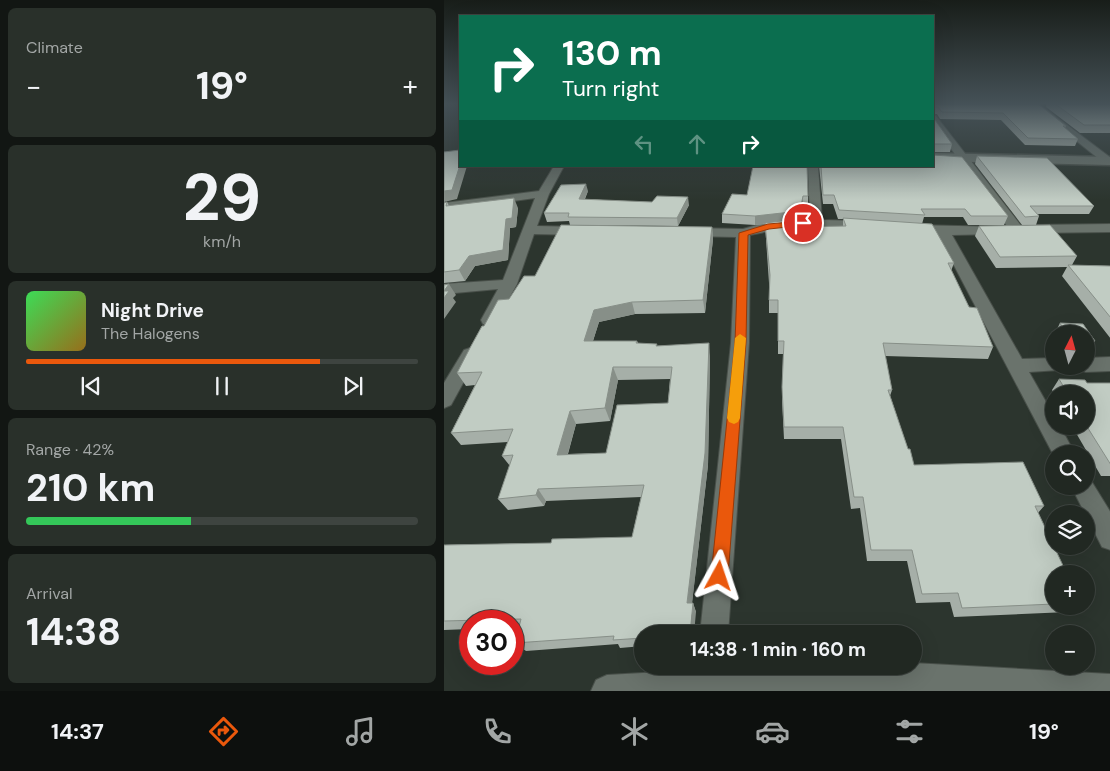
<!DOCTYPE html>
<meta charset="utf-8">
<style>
body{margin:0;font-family:"DM Sans",sans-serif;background:#29302a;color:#f1f3f6;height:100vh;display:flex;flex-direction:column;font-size:19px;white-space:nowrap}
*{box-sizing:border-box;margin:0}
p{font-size:16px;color:#a2a6a5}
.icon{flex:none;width:28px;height:28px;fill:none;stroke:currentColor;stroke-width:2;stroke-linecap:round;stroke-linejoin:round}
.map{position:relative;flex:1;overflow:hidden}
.details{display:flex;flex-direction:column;gap:8px;padding:8px;background:#121613;width:444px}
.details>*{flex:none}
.top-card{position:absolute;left:15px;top:15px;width:475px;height:152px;border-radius:0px;box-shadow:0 5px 20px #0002,0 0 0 1px #3e4440;background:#0b6e4f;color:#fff;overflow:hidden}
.needle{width:32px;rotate:6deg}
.tools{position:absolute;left:601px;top:325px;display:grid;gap:10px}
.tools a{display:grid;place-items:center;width:50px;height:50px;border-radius:50%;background:#212822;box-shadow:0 5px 20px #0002,0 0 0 1px #3e4440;font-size:25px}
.speed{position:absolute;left:15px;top:610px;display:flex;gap:10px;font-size:25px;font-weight:700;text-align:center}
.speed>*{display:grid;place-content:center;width:65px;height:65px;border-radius:50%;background:#212822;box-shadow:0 5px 20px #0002,0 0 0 1px #3e4440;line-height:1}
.speed .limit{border:8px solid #d22;background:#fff;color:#111}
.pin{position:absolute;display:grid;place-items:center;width:42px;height:42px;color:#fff;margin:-21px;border:2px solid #fff;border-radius:50%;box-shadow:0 1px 5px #0007}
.me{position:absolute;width:55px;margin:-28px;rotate:5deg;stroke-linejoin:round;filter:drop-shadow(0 0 4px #0008)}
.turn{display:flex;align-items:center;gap:18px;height:105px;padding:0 20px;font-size:22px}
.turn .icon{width:65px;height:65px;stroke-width:2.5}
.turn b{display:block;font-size:35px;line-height:42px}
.lanes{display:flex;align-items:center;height:48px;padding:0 20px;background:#0003;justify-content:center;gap:25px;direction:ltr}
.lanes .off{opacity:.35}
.big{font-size:38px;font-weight:700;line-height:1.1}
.details .widget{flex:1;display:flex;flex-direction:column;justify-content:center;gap:8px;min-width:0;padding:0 18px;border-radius:8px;background:#29302a}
.details .dial{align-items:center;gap:0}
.dial b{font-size:65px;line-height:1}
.song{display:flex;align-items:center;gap:15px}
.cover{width:60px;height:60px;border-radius:8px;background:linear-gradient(135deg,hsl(130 70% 55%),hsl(40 70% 35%))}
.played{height:5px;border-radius:2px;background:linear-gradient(90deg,#ea580c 75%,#3e4440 75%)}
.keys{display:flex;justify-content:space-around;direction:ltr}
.heat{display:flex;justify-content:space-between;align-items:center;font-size:28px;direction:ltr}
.charge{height:8px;border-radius:4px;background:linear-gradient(90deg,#34c759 42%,#3e4440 0)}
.trip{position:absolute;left:190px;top:625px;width:288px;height:50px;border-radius:25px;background:#212822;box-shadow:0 5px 20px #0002,0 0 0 1px #3e4440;font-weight:700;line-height:50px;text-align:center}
.tabs{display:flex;height:80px;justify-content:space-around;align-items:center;background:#0d100e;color:#a2a6a5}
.tabs .icon{width:35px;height:35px}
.tabs .current{color:#ea580c}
.tabs b{font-size:22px;color:#f1f3f6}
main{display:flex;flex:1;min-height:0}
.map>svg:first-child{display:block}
</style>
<main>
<section class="details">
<div class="widget"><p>Climate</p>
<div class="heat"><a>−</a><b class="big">19°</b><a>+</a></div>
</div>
<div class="widget dial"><b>29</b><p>km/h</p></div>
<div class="widget">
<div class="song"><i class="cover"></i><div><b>Night Drive</b><p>The Halogens</p></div></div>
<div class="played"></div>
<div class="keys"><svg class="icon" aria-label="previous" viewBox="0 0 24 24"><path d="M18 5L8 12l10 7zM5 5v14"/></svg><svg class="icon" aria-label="pause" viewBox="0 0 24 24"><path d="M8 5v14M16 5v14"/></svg><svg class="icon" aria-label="next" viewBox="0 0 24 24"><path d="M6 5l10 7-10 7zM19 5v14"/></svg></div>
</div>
<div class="widget"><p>Range · 42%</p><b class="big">210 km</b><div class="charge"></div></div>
<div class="widget"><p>Arrival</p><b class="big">14:38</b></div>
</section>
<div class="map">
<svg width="667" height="691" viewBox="0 0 667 691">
<rect width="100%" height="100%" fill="#2c352e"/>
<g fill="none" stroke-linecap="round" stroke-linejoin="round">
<g stroke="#49504a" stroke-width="2">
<g id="minor">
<path d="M585 103H594L667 158V164L660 163Z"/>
<path d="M489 115 492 116 578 227 579 230 578 233H568L489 124Z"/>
<path d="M110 166H120L105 194 93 226 137 227 144 231 137 235 90 234 73 284 53 320 51 324 45 325 39 324 37 320 54 289 0 294V284L59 280 91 198 0 211V203L95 191Z"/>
<path d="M364 166H374L378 220 421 221 427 225 421 229 346 227 306 235 305 343 284 634H256L287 343 292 237 246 236 239 232 246 228 299 229 324 222 346 219 366 220Z"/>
<path d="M667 224V232L587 233 581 229 587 225Z"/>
<path d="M469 225 561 227 562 230 556 234 508 235 578 359 610 358V366H618L616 370 585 372 610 416V426H616L631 454H610V456L494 235 464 232 463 229 464 226Z"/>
<path d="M26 348 32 350 35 354 7 405 0 408V383L20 350Z"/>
<path d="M667 357V371L642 372 636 370 634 366H642V358Z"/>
<path d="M642 477 646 479 667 513V550L658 547 627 486H642Z"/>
<path d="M469 663 667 674V691H147L152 680 163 675 252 670V666H282V669L326 666H469Z"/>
</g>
</g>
<g stroke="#49504a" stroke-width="3">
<path id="tertiary" d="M489 153 667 157V165L489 161Z"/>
</g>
<use href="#minor" fill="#6a736c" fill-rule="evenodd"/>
<use href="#tertiary" fill="#6a736c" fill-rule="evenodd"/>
</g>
<g fill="#a6afa8" fill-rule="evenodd">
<path d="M489 103H593L622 126 621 128 634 139 631 146 581 145 557 120 496 119 493 114H489Z"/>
<path d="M603 103H667V133H636L602 107Z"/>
<path d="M489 117 508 144 506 152H489V155L564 216 560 225H524L519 217H480L478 224 510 263 507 271 525 307 549 347 544 359 441 356 448 390 446 396 464 449 470 465 600 506 594 513 610 574V606H632L624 612 510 617 506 602 472 603 463 561H423L416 508 407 509 397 439H340L338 400 339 354H334V313H325V283L321 224 311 225 278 223V214L303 195 364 196V204H359L356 219H354V227L399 226V219H394L389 204H379L375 166H489Z"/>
<path d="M533 156 650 206 645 214H594L595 216 592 225H578L531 164Z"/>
<path d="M144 191 141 199 245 205 234 226 126 225 125 221 103 222 100 213Z"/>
<path d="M3 202 5 206 74 208 72 227 66 228 64 260 31 266 21 281 0 283V203Z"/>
<path d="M535 226 633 256 628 265 667 266V339L618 276 623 267 552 268 531 236Z"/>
<path d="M268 227 269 239 261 313 191 314 155 322 149 341H193L194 343 214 346 266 356 264 465 248 603H249L252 612 199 634V646L176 648 174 644 82 651 71 643 75 628H69V621H26V629L0 630V545L107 543 188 537 197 497 102 501 100 506 64 510 54 499 66 466 58 456 64 442 17 445 7 433 31 385 22 386 13 373 40 326 65 299 91 276ZM226 379 224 403 162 453 124 454 132 424 166 421 174 380Z"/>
<path d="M616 323 639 324 651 341 647 347H642V334H616L613 329Z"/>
<path d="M615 379 643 383H667V476H657L628 426H642V394H610L608 390Z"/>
</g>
<g fill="#878f88">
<path d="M16 165V166H23L13 199 0 202V191Z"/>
<path d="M142 184 144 191 137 207 135 199Z"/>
<path d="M359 196V204L356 219H354V230L353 227 354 219 311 225V216Z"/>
<path d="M244 197 245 205 234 226 233 218Z"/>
<path d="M70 198 74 208 72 227 66 228 64 260 31 266 21 281 15 270 25 256 62 219Z"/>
<path d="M268 227 269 239 261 313 259 300Z"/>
<path d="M5 284 12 295 9 298 12 302 0 319V291Z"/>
<path d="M188 302 191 314 155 322 145 353 140 341 150 310Z"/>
<path d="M265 343 266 356 264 465 247 612 243 603Z"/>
<path d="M169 367 174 380 166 421 161 408Z"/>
<path d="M126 411 132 424 120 467 113 455Z"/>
<path d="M94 489 102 501 100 506 92 495Z"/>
<path d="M249 603 252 612 250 634H246Z"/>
</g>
<g fill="#c1ccc3" stroke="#878f88" fill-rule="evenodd">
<path d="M489 103H593L622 126H619L634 139 584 138 559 113 498 112 494 107H489V111Z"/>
<path d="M610 103H667V125H640Z"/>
<path d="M489 117 508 144H489V155L518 157 564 216H527L521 209H477L481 215 395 210 390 195H379L377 166H489Z"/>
<path d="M16 150V165L8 190 0 191V152Z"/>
<path d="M533 156 603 158 650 206H586L595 216 581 217Z"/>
<path d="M309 166H363L364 196H359L356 211 311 216 278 214 288 194 303 195Z"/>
<path d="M142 184 135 199 208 202 213 196 244 197 233 218 124 217 125 213H100L117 185Z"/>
<path d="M70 198 68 218 62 219 59 250 25 256 15 270 0 272V203L3 202 2 206Z"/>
<path d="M399 218 488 224 510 263H504L525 307 533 308 549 347 439 343 448 390H444L464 449H466L470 465 579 462 600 506H591L623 574H610V604L518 608 514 593 478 594 468 550H427L419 497H410L399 427H340L338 387 340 341H334V300H325L326 275 321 223 354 219 353 227 402 226Z"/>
<path d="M117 225 268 227 259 300 188 302 150 310 140 341H193L192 343 213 344 212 346 265 343 261 453 243 603H249L246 634H199V638L169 640 170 636 71 643 77 619 0 621V545L107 543 108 539 188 537 200 485 94 489 92 495 54 499 69 455 58 456 69 429 7 433 38 372 13 373 27 346 38 326H40L54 300 65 299 80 276H91ZM169 367H228L224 403 173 405 162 453 113 455 126 411 161 408Z"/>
<path d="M606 225 633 256 556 257 535 226Z"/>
<path d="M624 265 667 266V318Z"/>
<path d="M5 284 0 291H5L0 298V285Z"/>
<path d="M616 323 639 324 651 341H642V334H622Z"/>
<path d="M615 379 641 380 643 383H667V465L642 425V394H624Z"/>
</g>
<linearGradient id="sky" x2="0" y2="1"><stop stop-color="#181d19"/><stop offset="0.52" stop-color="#455157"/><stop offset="1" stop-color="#455157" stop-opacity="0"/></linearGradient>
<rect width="667" height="200" fill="url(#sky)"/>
<path fill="#ea580c" stroke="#983908" d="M359 221 363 223 362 225 325 229 304 235 302 342 284 576 281 582 275 584 269 582 267 576 291 342 295 233 324 224Z"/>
<path fill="#f59e0b" d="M296 334 302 338 296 418 294 422 290 424 285 422 283 418 291 338Z"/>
</svg>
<div class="tools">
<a><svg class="needle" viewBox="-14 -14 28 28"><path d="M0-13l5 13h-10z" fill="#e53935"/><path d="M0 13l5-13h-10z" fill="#a2a6a5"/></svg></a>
<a><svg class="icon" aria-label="sound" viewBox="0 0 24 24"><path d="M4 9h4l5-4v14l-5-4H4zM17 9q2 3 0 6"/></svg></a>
<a><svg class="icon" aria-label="search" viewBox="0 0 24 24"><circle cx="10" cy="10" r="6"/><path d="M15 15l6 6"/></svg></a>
<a><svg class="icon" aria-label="layers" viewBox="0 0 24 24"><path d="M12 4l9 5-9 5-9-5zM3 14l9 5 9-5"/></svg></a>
<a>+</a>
<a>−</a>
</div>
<div class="speed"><div class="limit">30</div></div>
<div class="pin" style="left:359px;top:223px;background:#d93025"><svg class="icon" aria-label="arrive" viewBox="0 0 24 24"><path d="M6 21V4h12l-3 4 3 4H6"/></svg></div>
<svg class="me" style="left:275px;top:576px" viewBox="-20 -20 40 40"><path d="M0-17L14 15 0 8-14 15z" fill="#ea580c" stroke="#fff" stroke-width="4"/></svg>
<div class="trip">14:38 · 1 min · 160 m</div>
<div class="top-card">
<div class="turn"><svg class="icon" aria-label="right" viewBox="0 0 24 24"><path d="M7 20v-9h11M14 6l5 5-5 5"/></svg><div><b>130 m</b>Turn right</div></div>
<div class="lanes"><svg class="icon off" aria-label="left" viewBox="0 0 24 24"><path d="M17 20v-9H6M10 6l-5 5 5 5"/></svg><svg class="icon off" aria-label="ahead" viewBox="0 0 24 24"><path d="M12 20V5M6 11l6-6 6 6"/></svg><svg class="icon" aria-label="right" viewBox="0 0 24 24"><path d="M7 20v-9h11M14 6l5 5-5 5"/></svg></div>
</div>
</div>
</main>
<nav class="tabs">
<b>14:37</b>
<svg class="icon current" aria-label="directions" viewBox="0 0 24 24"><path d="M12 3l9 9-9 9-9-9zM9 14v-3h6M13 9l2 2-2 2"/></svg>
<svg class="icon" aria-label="music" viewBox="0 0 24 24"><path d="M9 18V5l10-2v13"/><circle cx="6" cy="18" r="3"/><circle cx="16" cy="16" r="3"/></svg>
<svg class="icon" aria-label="phone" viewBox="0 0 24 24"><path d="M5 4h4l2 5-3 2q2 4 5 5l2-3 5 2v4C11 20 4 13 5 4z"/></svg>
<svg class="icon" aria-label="climate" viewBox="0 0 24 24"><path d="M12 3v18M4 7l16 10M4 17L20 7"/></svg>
<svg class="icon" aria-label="car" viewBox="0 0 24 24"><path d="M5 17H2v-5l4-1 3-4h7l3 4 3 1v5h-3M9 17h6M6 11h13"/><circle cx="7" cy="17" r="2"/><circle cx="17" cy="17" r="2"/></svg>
<svg class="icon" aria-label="filters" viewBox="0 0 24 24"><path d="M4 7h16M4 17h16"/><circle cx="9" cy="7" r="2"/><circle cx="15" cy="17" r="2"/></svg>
<b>19°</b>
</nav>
